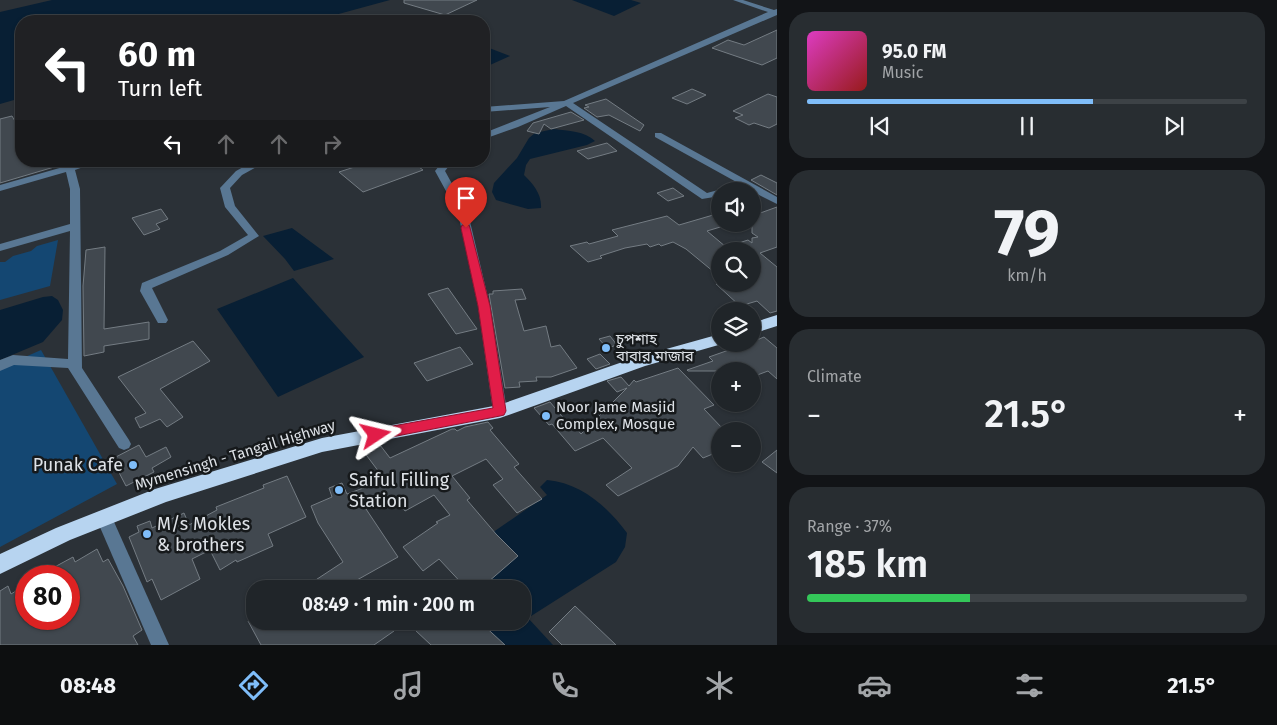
<!DOCTYPE html>
<meta charset="utf-8">
<style>
body{margin:0;font-family:"Fira Sans","Noto Sans Bengali",sans-serif;background:#282d31;color:#f1f3f6;height:100vh;display:flex;flex-direction:column;font-size:19px;white-space:nowrap}
*{box-sizing:border-box;margin:0}
p{font-size:16px;color:#a2a5a8}
.icon{flex:none;width:28px;height:28px;fill:none;stroke:currentColor;stroke-width:2;stroke-linecap:round;stroke-linejoin:round}
.map{position:relative;flex:1;overflow:hidden}
.details{display:flex;flex-direction:column;gap:12px;padding:12px;background:#121417;width:500px}
.details>*{flex:none}
.banner{position:absolute;left:15px;top:15px;width:475px;height:152px;border-radius:20px;box-shadow:0 1px 4px #0004,0 0 0 1px #3d4246;background:#202124;color:#fff;overflow:hidden}
.buttons{position:absolute;left:711px;top:182px;display:grid;gap:10px}
.buttons a{display:grid;place-items:center;width:50px;height:50px;border-radius:50%;background:#202529;box-shadow:0 1px 4px #0004,0 0 0 1px #3d4246;font-size:25px}
.speed{position:absolute;left:15px;top:565px;display:flex;gap:10px;font-size:25px;font-weight:700;text-align:center}
.speed>*{display:grid;place-content:center;width:65px;height:65px;border-radius:50%;background:#202529;box-shadow:0 1px 4px #0004,0 0 0 1px #3d4246;line-height:1}
.speed .limit{border:8px solid #d22;background:#fff;color:#111}
.pin{position:absolute;display:grid;place-items:center;width:42px;height:42px;color:#fff;margin:-51px -21px;border-radius:50% 50% 50% 0;rotate:-45deg;box-shadow:0 0 5px #0007}
.pin .icon{rotate:45deg}
.me{position:absolute;width:55px;margin:-28px;rotate:80deg;stroke-linejoin:round;filter:drop-shadow(0 0 4px #0008)}
.turn{display:flex;align-items:center;gap:18px;height:105px;padding:0 20px;font-size:22px}
.turn .icon{width:65px;height:65px;stroke-width:2.5}
.turn b{display:block;font-size:35px;line-height:42px}
.lanes{display:flex;align-items:center;height:48px;padding:0 20px;background:#0003;justify-content:center;gap:25px;direction:ltr}
.lanes .off{opacity:.35}
.big{font-size:38px;font-weight:600;line-height:1.1}
.details .tile{flex:1;display:flex;flex-direction:column;justify-content:center;gap:8px;min-width:0;padding:0 18px;border-radius:20px;background:#282d31}
.details .dial{align-items:center;gap:0}
.dial b{font-size:65px;line-height:1}
.song{display:flex;align-items:center;gap:15px}
.cover{width:60px;height:60px;border-radius:8px;background:linear-gradient(135deg,hsl(310 70% 55%),hsl(0 70% 35%))}
.played{height:5px;border-radius:2px;background:linear-gradient(90deg,#7fbdf9 65%,#3d4246 65%)}
.keys{display:flex;justify-content:space-around;direction:ltr}
.heat{display:flex;justify-content:space-between;align-items:center;font-size:28px;direction:ltr}
.charge{height:8px;border-radius:4px;background:linear-gradient(90deg,#34c759 37%,#3d4246 0)}
.trip{position:absolute;left:246px;top:580px;width:285px;height:50px;border-radius:20px;background:#202529;box-shadow:0 1px 4px #0004,0 0 0 1px #3d4246;font-weight:600;line-height:50px;text-align:center}
.tab-bar{display:flex;height:80px;justify-content:space-around;align-items:center;background:#0d0f10;color:#a2a5a8}
.tab-bar .icon{width:35px;height:35px}
.tab-bar .active{color:#7fbdf9}
.tab-bar b{font-size:22px;color:#f1f3f6}
main{display:flex;flex:1;min-height:0}
.map>svg:first-child{display:block}
</style>
<main>
<div class="map">
<svg width="777" height="645" viewBox="0 0 777 645">
<rect width="100%" height="100%" fill="#2b3137"/>
<g fill="#144772">
<path d="M58 240 50 286 0 300V262H5L13 256 31 251 37 246Z"/>
<path d="M41 350 117 484 0 547V368Z"/>
</g>
<g fill="#081f34">
<path d="M52 0H390L313 21H21V98L0 104V12Z"/>
<path d="M572 0H631L641 3 614 16Z"/>
<path d="M484 46 510 56 490 65 484 62Z"/>
<path d="M554 129C568 131 585 131 595 141L587 145 530 159 526 165 524 175C533 184 542 194 541 208L528 209 496 200 492 192 494 183 517 158 529 138 535 133Z"/>
<path d="M292 228 334 259 294 271 285 259 263 236Z"/>
<path d="M293 278 364 357 278 397 217 309Z"/>
<path d="M52 296 58 300 63 310 62 320 43 342 0 360V310L43 297Z"/>
<path d="M547 480C581 483 608 507 627 533L625 547 616 562 528 618 553 645H457L495 621H522V589H489L460 555 547 495 540 487Z"/>
</g>
<g fill="#41484f" stroke="#747c83">
<path d="M404 0H477L445 15 404 3Z"/>
<path d="M777 30V58L762 65 712 48 728 40 744 45Z"/>
<path d="M692 89 706 95 687 104 672 98Z"/>
<path d="M768 94 777 97V124L769 128 754 123 749 125 735 118 743 115 733 111Z"/>
<path d="M606 99 644 125 640 131 609 115 597 117 584 108 589 107 585 105Z"/>
<path d="M571 112 584 120 551 129 544 124 539 134 527 131 533 123Z"/>
<path d="M12 116 16 123 21 122V161H60L61 165 0 183V119Z"/>
<path d="M607 143 617 151 588 159 577 151Z"/>
<path d="M373 161H411L423 170 363 192 339 172Z"/>
<path d="M761 175 777 183V195L751 180Z"/>
<path d="M673 188 684 196 668 201 657 193Z"/>
<path d="M777 207V247L760 253 777 267V311L770 313 757 301 740 306 716 284H752V251H720V277L686 249 673 242 661 246 659 244 650 247 647 244 625 248 600 256 602 258 588 262 570 246 587 242 589 244 618 236 612 230 667 216 679 225 720 213V224L727 225 707 231 726 247 748 240 752 243V238L758 237 752 233V216Z"/>
<path d="M161 209 168 219 156 224 160 229 144 235 132 218Z"/>
<path d="M105 247 104 329 149 322V339L104 346V352L84 356 83 286 86 250Z"/>
<path d="M448 288 477 329 456 334 428 294Z"/>
<path d="M522 289 526 299 515 300 524 331 546 326 551 347 560 345 577 368 551 377H536L537 381 519 382 520 387 505 388 489 294H493V291Z"/>
<path d="M610 336 617 345 607 348 599 339Z"/>
<path d="M764 337 777 348V379L768 371 752 377V371H688L687 370 713 361 709 357 746 344H752V342Z"/>
<path d="M193 341 210 361 160 389 183 417 167 427 160 419 140 428 135 418 146 413 118 377Z"/>
<path d="M460 347 473 364 427 381 414 363Z"/>
<path d="M600 354 610 364 596 369 587 359Z"/>
<path d="M678 368 714 405 704 409 723 429 715 433 720 439V451L703 458 693 447 678 466 618 496 606 485 632 468 603 438 575 451 552 424 549 425 534 408 550 402 570 426 573 424 581 434 627 388 617 392 607 381 621 377 629 386 634 380 636 382Z"/>
<path d="M488 422 493 428 490 430 519 464 514 467 542 499 517 513 493 485 503 479 486 459 452 476 470 498 467 500 496 534 518 556 480 589H467L439 559 423 571 403 547 438 523 436 522 450 515 434 495 405 511 396 498 366 509 398 557 357 580 363 589H302L343 562 318 523 311 506 332 497 329 488 342 483 347 494 385 480 364 452 380 445 390 458 452 429H455L457 431 465 427Z"/>
<path d="M139 445 146 457 166 447 171 457 152 468 154 472 126 486 112 459Z"/>
<path d="M777 450V473L762 462Z"/>
<path d="M287 476 306 517 268 534 273 546 237 562 236 560 220 570 210 550 192 559 200 579 161 600 152 579 147 582 129 537 139 532 137 526 150 521 152 528 184 513 189 525 217 510 216 507 264 488 263 485Z"/>
<path d="M97 549 103 562 108 559 123 586 142 630 133 636 138 645H0V591L8 586 11 594 26 585V619H69V576H38L73 557 75 562Z"/>
<path d="M575 606 616 645H562L549 632Z"/>
<path d="M248 621H387L394 631 374 645H261Z"/>
<path d="M424 621H479L505 645H431L415 630Z"/>
</g>
<g fill="none" stroke-linecap="round" stroke-linejoin="round">
<g fill="#597793" fill-rule="evenodd">
<path d="M733 0H743L774 10 777 9V15L573 103 707 193 740 184 655 137V133H661L777 197V204L747 189 737 191H720V196L702 199 566 106 518 127 484 139V133L550 107 484 112V107L564 101 768 12Z"/>
<path d="M84 161H100L75 170 80 189 82 368 129 440 131 444 129 448 124 450 119 448 68 368 14 365 0 371V360L13 355 68 359 70 231 0 251V244L70 224V189L66 172 0 191V185Z"/>
<path d="M254 161H267L242 175 230 188 235 206 259 236 228 255 152 288 168 320 166 323H158L140 291 142 283 220 251 248 235 225 207 220 188 236 171Z"/>
<path d="M443 161H453L445 171 468 213 490 306 507 411 505 415 500 416 495 415 493 411 478 306 458 213 435 171Z"/>
<path d="M104 511 110 513 169 645H151L96 518 98 513Z"/>
</g>
<g fill="#b7d4f0" fill-rule="evenodd">
<path d="M777 315V326L752 334V323Z"/>
<path d="M720 334V344H722L645 366 500 418 322 452 166 502 70 540 0 574V554L56 528 155 489 322 438 499 405 634 358Z"/>
</g>
</g>
<path fill="#e11d48" stroke="#92132f" d="M462 225H469L470 228 490 306 506 411 504 415 500 416 376 440 371 439 369 435 371 431 376 429 493 408 478 306 461 228Z"/>
<g fill="#7fbdf9" stroke="#16191b" stroke-width="2">
<circle cx="606" cy="348" r="5"/>
<circle cx="546" cy="416" r="5"/>
<circle cx="133" cy="465" r="5"/>
<circle cx="339" cy="490" r="5"/>
<circle cx="147" cy="534" r="5"/>
</g>
<g text-anchor="middle" dominant-baseline="central" stroke-width="5" stroke-linejoin="round" paint-order="stroke">
<g font-size="15" fill="#dee2e7" stroke="#16191b" text-anchor="start">
<text x="616" y="339">চুপশাহ<tspan x="616" dy="17">বাবার মাজার</tspan></text>
<text x="556" y="407">Noor Jame Masjid<tspan x="556" dy="17">Complex, Mosque</tspan></text>
</g>
<g font-size="15" fill="#dee2e7" stroke="#16191b">
<text transform="translate(235 455) rotate(-17)">Mymensingh - Tangail Highway</text>
</g>
<g font-size="18" fill="#dee2e7" stroke="#16191b" text-anchor="start">
<text x="123" y="465" text-anchor="end">Punak Cafe</text>
<text x="349" y="480">Saiful Filling<tspan x="349" dy="21">Station</tspan></text>
<text x="157" y="524">M/s Mokles<tspan x="157" dy="21">&amp; brothers</tspan></text>
</g>
</g>
</svg>
<div class="buttons">
<a><svg class="icon" aria-label="sound" viewBox="0 0 24 24"><path d="M4 9h4l5-4v14l-5-4H4zM17 9q2 3 0 6"/></svg></a>
<a><svg class="icon" aria-label="search" viewBox="0 0 24 24"><circle cx="10" cy="10" r="6"/><path d="M15 15l6 6"/></svg></a>
<a><svg class="icon" aria-label="layers" viewBox="0 0 24 24"><path d="M12 4l9 5-9 5-9-5zM3 14l9 5 9-5"/></svg></a>
<a>+</a>
<a>−</a>
</div>
<div class="speed"><div class="limit">80</div></div>
<div class="pin" style="left:466px;top:228px;background:#d93025"><svg class="icon" aria-label="arrive" viewBox="0 0 24 24"><path d="M6 21V4h12l-3 4 3 4H6"/></svg></div>
<svg class="me" style="left:376px;top:435px" viewBox="-20 -20 40 40"><path d="M0-17L14 15 0 8-14 15z" fill="#e11d48" stroke="#fff" stroke-width="4"/></svg>
<div class="trip">08:49 · 1 min · 200 m</div>
<div class="banner">
<div class="turn"><svg class="icon" aria-label="left" viewBox="0 0 24 24"><path d="M17 20v-9H6M10 6l-5 5 5 5"/></svg><div><b>60 m</b>Turn left</div></div>
<div class="lanes"><svg class="icon" aria-label="left" viewBox="0 0 24 24"><path d="M17 20v-9H6M10 6l-5 5 5 5"/></svg><svg class="icon off" aria-label="ahead" viewBox="0 0 24 24"><path d="M12 20V5M6 11l6-6 6 6"/></svg><svg class="icon off" aria-label="ahead" viewBox="0 0 24 24"><path d="M12 20V5M6 11l6-6 6 6"/></svg><svg class="icon off" aria-label="right" viewBox="0 0 24 24"><path d="M7 20v-9h11M14 6l5 5-5 5"/></svg></div>
</div>
</div>
<section class="details">
<div class="tile">
<div class="song"><i class="cover"></i><div><b>95.0 FM</b><p>Music</p></div></div>
<div class="played"></div>
<div class="keys"><svg class="icon" aria-label="previous" viewBox="0 0 24 24"><path d="M18 5L8 12l10 7zM5 5v14"/></svg><svg class="icon" aria-label="pause" viewBox="0 0 24 24"><path d="M8 5v14M16 5v14"/></svg><svg class="icon" aria-label="next" viewBox="0 0 24 24"><path d="M6 5l10 7-10 7zM19 5v14"/></svg></div>
</div>
<div class="tile dial"><b>79</b><p>km/h</p></div>
<div class="tile"><p>Climate</p>
<div class="heat"><a>−</a><b class="big">21.5°</b><a>+</a></div>
</div>
<div class="tile"><p>Range · 37%</p><b class="big">185 km</b><div class="charge"></div></div>
</section>
</main>
<nav class="tab-bar">
<b>08:48</b>
<svg class="icon active" aria-label="directions" viewBox="0 0 24 24"><path d="M12 3l9 9-9 9-9-9zM9 14v-3h6M13 9l2 2-2 2"/></svg>
<svg class="icon" aria-label="music" viewBox="0 0 24 24"><path d="M9 18V5l10-2v13"/><circle cx="6" cy="18" r="3"/><circle cx="16" cy="16" r="3"/></svg>
<svg class="icon" aria-label="phone" viewBox="0 0 24 24"><path d="M5 4h4l2 5-3 2q2 4 5 5l2-3 5 2v4C11 20 4 13 5 4z"/></svg>
<svg class="icon" aria-label="climate" viewBox="0 0 24 24"><path d="M12 3v18M4 7l16 10M4 17L20 7"/></svg>
<svg class="icon" aria-label="car" viewBox="0 0 24 24"><path d="M5 17H2v-5l4-1 3-4h7l3 4 3 1v5h-3M9 17h6M6 11h13"/><circle cx="7" cy="17" r="2"/><circle cx="17" cy="17" r="2"/></svg>
<svg class="icon" aria-label="filters" viewBox="0 0 24 24"><path d="M4 7h16M4 17h16"/><circle cx="9" cy="7" r="2"/><circle cx="15" cy="17" r="2"/></svg>
<b>21.5°</b>
</nav>
